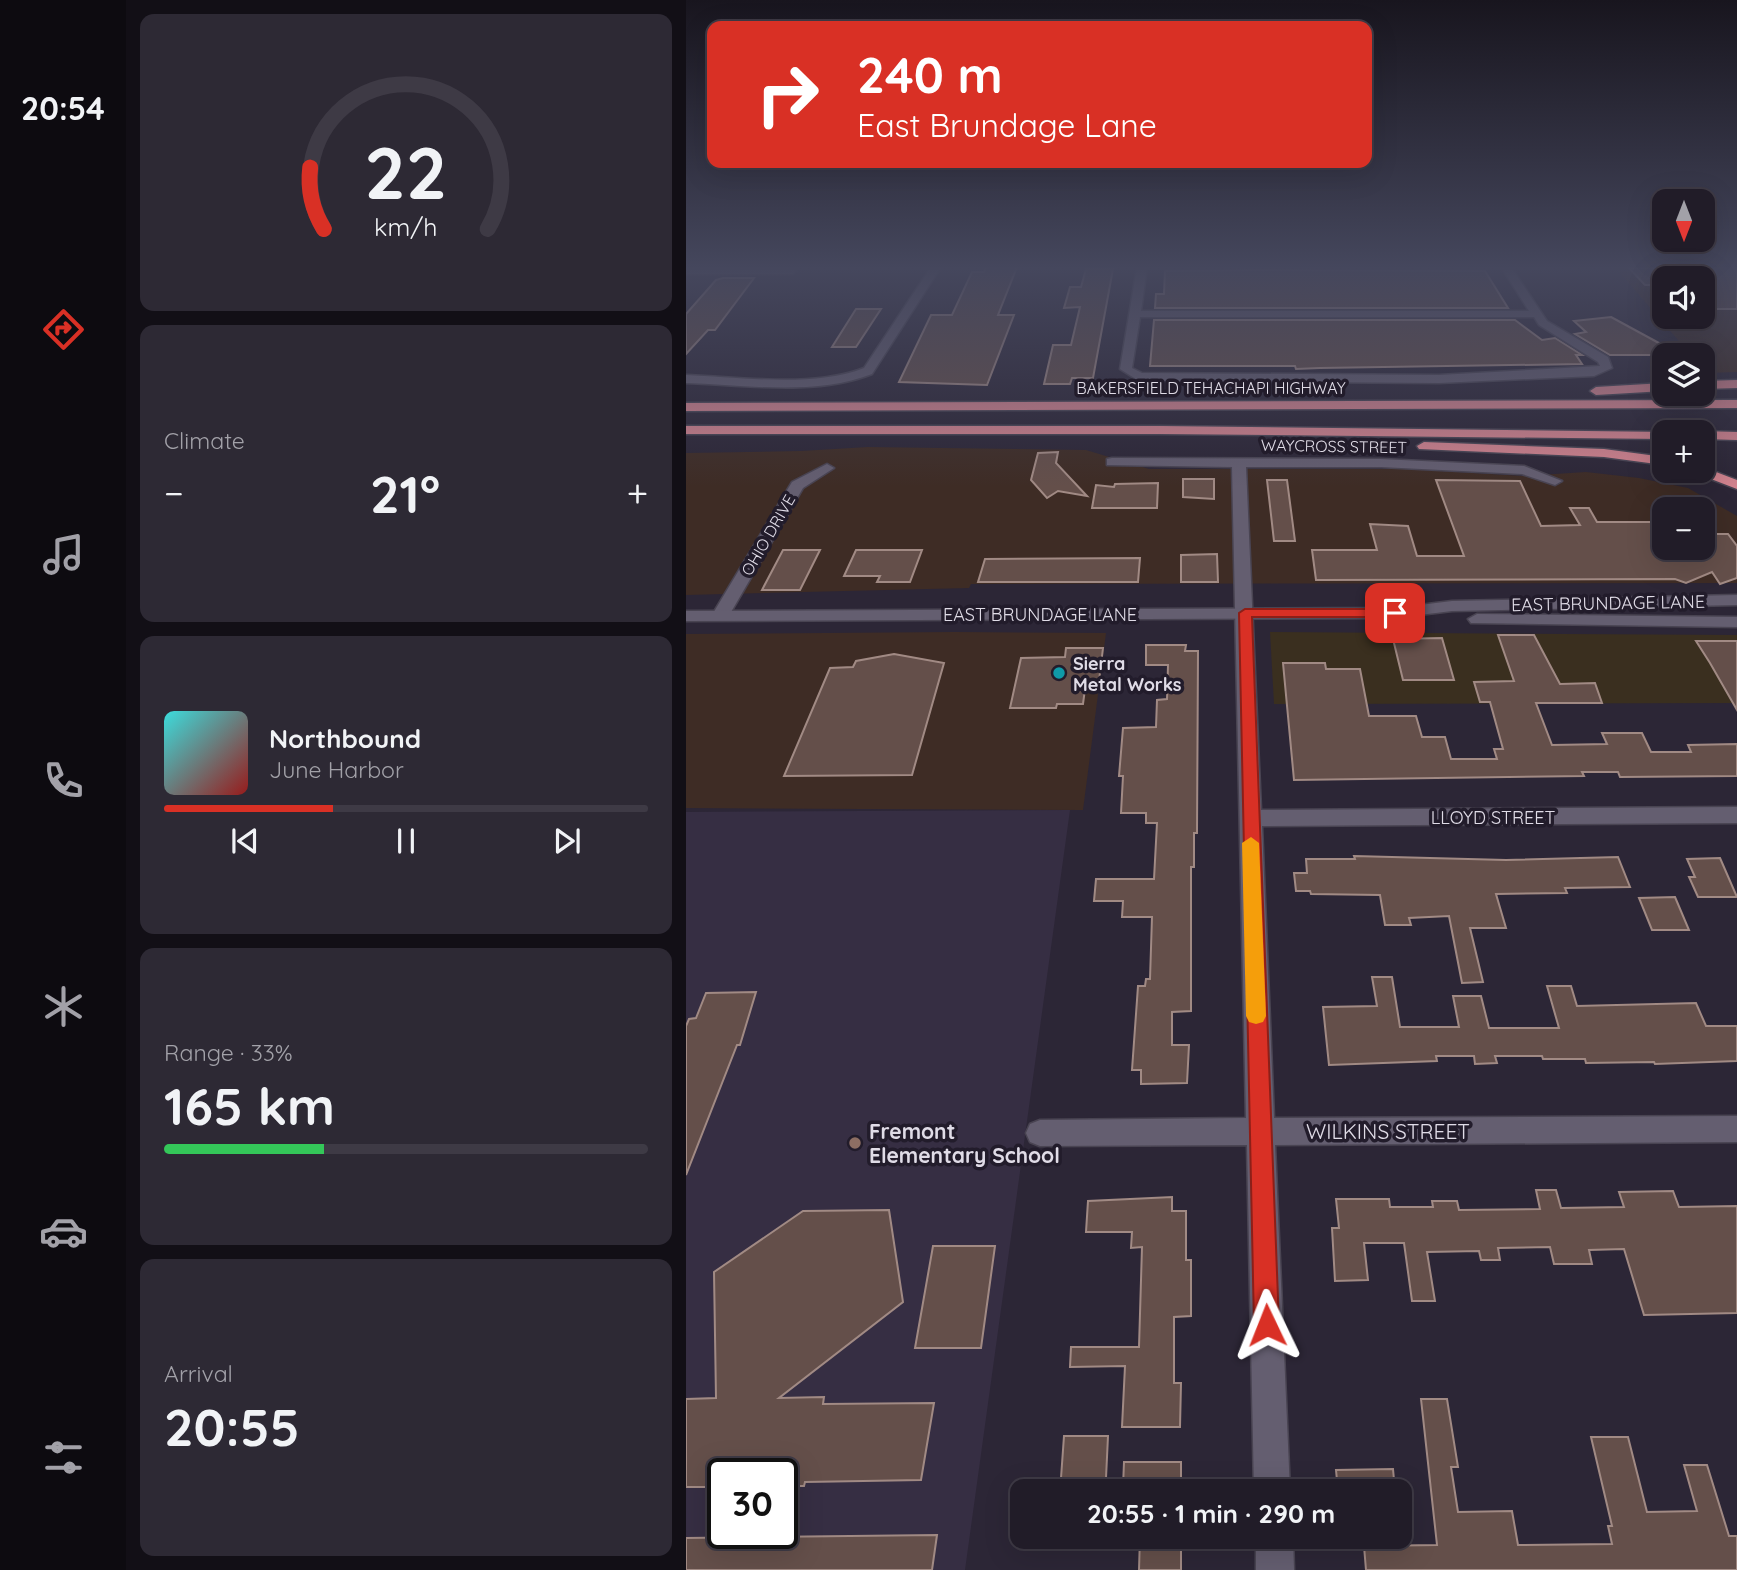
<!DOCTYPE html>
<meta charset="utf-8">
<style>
body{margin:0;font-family:Quicksand,sans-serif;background:#2d2934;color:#f1f3f6;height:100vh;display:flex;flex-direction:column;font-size:26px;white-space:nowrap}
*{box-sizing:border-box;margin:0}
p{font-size:23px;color:#a2a1a8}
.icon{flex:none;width:38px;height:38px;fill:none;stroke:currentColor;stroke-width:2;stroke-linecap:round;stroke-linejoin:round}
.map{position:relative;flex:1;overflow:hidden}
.side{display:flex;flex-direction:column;gap:14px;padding:14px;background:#120f16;width:560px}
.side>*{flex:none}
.hud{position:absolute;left:21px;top:21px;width:665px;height:147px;border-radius:14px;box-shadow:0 7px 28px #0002,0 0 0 2px #3e3a45;background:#d93025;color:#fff;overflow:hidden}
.needle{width:46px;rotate:180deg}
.tools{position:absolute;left:966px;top:189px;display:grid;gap:14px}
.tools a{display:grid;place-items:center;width:63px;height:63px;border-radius:14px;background:#211c28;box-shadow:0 7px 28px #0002,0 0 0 2px #3e3a45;font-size:35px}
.speed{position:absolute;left:21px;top:1458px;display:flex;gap:14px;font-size:35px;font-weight:700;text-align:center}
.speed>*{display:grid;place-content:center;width:91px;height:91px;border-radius:50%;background:#211c28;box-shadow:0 7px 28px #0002,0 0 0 2px #3e3a45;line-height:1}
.speed .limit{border:4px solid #111;border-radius:10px;background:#fff;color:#111}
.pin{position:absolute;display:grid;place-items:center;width:60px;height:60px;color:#fff;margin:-30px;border-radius:14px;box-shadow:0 4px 10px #0006}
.me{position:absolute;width:77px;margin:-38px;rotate:358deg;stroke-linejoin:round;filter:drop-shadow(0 0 5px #0008)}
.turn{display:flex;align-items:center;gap:24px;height:147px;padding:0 35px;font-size:32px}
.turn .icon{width:91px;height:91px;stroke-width:2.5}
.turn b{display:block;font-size:49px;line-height:60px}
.big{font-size:52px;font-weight:800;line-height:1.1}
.side .tile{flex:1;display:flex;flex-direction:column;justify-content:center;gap:10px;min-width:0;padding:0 24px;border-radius:14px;background:#2d2934}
.side .dial{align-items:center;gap:0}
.dial svg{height:182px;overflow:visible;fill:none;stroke:#3e3a45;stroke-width:7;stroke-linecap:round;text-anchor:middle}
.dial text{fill:#f1f3f6;stroke:none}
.song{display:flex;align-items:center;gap:21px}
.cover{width:84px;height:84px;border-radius:10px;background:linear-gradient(135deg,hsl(180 70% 55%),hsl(0 70% 35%))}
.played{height:7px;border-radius:4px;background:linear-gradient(90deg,#d93025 35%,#3e3a45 35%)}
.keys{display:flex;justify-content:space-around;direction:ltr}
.heat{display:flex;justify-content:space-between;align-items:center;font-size:38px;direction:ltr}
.charge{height:10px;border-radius:5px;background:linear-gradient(90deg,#34c759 33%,#3e3a45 0)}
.trip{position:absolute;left:324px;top:1479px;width:402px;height:70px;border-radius:14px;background:#211c28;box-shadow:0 7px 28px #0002,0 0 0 2px #3e3a45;font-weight:800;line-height:70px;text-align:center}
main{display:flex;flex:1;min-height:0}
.tab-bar{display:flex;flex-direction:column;width:126px;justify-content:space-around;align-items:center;background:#0d0b10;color:#a2a1a8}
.tab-bar .icon{width:49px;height:49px}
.tab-bar .current{color:#d93025}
.tab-bar b{font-size:32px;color:#f1f3f6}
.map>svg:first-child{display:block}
</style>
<main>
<nav class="tab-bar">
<b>20:54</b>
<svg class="icon current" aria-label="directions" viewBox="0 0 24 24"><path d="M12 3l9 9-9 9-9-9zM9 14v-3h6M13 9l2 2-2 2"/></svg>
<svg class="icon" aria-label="music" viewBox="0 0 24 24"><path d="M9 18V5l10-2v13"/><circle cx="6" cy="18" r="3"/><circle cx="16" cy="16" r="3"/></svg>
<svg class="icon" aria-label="phone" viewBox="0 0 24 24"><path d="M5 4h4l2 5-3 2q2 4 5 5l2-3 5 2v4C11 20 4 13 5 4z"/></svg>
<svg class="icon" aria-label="climate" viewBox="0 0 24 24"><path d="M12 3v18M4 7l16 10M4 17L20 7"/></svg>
<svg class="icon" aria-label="car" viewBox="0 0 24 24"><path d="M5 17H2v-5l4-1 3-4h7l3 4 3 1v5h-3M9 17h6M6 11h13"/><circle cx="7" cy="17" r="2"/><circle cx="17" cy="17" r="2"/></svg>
<svg class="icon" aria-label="filters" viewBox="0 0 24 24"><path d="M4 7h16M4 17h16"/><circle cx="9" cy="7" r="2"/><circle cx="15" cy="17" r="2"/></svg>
</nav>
<section class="side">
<div class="tile dial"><svg viewBox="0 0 100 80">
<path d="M14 69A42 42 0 1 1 86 69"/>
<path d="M14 69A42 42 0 0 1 8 42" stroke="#d93025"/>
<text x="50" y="56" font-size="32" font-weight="700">22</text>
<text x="50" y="72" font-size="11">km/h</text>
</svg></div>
<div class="tile"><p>Climate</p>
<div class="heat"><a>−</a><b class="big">21°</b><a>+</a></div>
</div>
<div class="tile">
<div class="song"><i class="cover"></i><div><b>Northbound</b><p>June Harbor</p></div></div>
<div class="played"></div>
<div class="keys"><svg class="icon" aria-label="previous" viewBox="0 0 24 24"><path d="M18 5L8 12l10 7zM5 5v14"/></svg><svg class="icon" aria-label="pause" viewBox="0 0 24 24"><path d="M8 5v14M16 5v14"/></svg><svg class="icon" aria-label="next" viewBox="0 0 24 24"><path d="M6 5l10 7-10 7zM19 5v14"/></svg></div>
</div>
<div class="tile"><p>Range · 33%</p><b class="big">165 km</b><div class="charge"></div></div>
<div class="tile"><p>Arrival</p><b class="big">20:55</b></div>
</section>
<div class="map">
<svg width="1051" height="1570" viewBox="0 0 1051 1570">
<rect width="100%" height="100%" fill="#2c2636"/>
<g fill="#3e2c25" fill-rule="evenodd">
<path d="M929 267H1051V372L1020 373 1017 369V355H1005ZM978 278H1017V317H978Z"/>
<path d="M182 447 400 450 463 469H720L837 476 900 472 953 478 1002 488 1051 516V583L285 584 283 588 0 595V453L115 451ZM978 509H1017V548H978Z"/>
<path d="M269 632 420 633 397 810 0 808V634Z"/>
</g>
<path fill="#3a2f1f" d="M584 632 1051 635V703L588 704Z"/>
<path fill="#362e43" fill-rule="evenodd" d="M384 810 279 1570H0V812ZM37 1474H96V1533H37Z"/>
<g fill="#644f4a" stroke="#a18a84" stroke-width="2">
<path d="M300 267H331L312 315H328L301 385 213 382 245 315H266L286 272H298Z"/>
<path d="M1008 267H1051V309H1017V276Z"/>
<path d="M943 268H978V285H959Z"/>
<path d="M400 269H427L407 378H386L384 384H358L367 345H385L394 307 378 308 384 287H395Z"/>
<path d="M568 270 799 271 822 308H469L470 294H478L479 271Z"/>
<path d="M37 278H68L29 330H22L0 354V314L30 280Z"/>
<path d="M170 309H195L170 347H146Z"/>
<path d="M925 317 995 355H924L889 334 900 332 888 321Z"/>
<path d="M468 320H829L856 340 869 338 896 355H890L896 364 634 368 610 369 609 366H464Z"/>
<path d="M372 452 370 463 401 496 372 491 361 498 345 480 352 453Z"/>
<path d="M497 479H528V499L497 497Z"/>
<path d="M581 480H601L609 541H588Z"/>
<path d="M750 480 834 481 855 526 894 525 884 508H903L911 522H978V548H1017V534H1042L1051 546V578L1034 584 1026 572 1000 583 989 579 630 580 626 550H691L684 524 722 526 731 556H778Z"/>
<path d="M472 483 471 508H406L410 485 428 487 429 484Z"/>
<path d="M97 550H134L114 590H76Z"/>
<path d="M170 550H236L224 582H191L194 576H158Z"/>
<path d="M531 554 532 582H495V555Z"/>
<path d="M454 558 452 582H292L299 559Z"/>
<path d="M812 635H848L874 684 909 683 916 703H850L866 745 921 744 916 733H956L965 752H1005L1002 745 1051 744V776L934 777 932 772H896L898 776 608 780 597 663H639L640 669H674L683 716H730L736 737H759L765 759H811L808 749H817L804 702H794L788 682 828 681Z"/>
<path d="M756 638 768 680H717L707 639Z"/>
<path d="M1010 641H1051V710L1024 663Z"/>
<path d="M460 645H500L499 651H512L511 833H508V867H505V1011L486 1012V1045H503L501 1083 455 1084V1070H446L452 986H459L460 979H464L466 917H436L437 901H408L410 879H468L471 823H460V813H435L437 776H433L437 728 470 727 471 700 481 699 482 665H460Z"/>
<path d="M380 648H417L412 689H399L397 704H371L370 708H324L335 658 379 657Z"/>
<path d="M208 654 258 663 226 775 98 776 144 668 167 667 170 661Z"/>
<path d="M668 856 820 860 932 857 944 887 879 888 881 893 810 894 820 928H784L797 982 776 983 763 916 723 918 725 925H699L694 895 625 894 624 891H610L608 873H621L620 859H669Z"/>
<path d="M1034 858 1051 897H1012L1003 877H1009L1001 859Z"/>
<path d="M989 897 1003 930H966L953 898Z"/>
<path d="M686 977H706L714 1027H773L767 996H795L803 1028H873L861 986H885L891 1006 1010 1003 1020 1026H1051V1061L969 1064 968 1062 900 1063 899 1059H857L856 1056H809L811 1063 789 1064 788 1056H750L751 1061 643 1065 637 1007 691 1006Z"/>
<path d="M70 992 54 1045H51L0 1175V1026L3 1019 10 1018 20 993Z"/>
<path d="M850 1190H870L875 1208 938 1207 933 1192 987 1191 993 1207 1051 1206V1313L958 1315 938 1249 903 1250 906 1264H868L864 1247 812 1248 814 1260H795L793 1251 741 1252 749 1301H726L718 1243H678L682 1280 649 1281 646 1228H653L650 1199H703L704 1207H747L746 1201H771L773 1210 854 1209Z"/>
<path d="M486 1197V1211H500V1260H505V1316L488 1317V1383H495L494 1427H436L439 1366 384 1367 385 1347H453L456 1247 445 1248 446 1232H400L402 1201Z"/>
<path d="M203 1210 217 1302 93 1398 138 1397 137 1404 248 1403 235 1480 119 1482 118 1486H96V1474H37V1487H0V1399L30 1398 28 1272 117 1211Z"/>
<path d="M247 1246H309L295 1348H229Z"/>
<path d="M735 1399H761L772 1467H765L772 1512 826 1511 832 1545 926 1544 922 1526H926L905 1437H942L961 1512 1011 1511 998 1465H1021L1043 1536H1051V1570H680L678 1546 751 1545Z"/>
<path d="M378 1436H422L420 1478H375Z"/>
<path d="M438 1462H495V1491H452V1487H437Z"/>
<path d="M707 1469 709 1491H652L650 1470Z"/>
<path d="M251 1535 246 1570H0V1538Z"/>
<path d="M454 1536H495V1570H453Z"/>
</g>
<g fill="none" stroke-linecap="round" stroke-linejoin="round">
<g stroke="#494452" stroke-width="3">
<g id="street">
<path d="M245 267H255L186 374C130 396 59 385 0 383V375C53 377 128 388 178 368Z"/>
<path d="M451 267H461L455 311H843L815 267H825L861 321 922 357 926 368 908 376 753 383 453 381 434 369ZM454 317H848L853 325 912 362 914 366 753 375 456 373 446 368Z"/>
<path d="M0 268H106L111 271 106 274H0Z"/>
<path d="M426 458 695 459 838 466 876 481 869 485 836 474 695 467H560L575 810 1051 807V823L576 826 588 1118 1051 1116V1142L589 1145 604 1491H568L561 1145 354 1146 344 1142 340 1133 344 1124 354 1120 560 1118 546 467 421 465V459Z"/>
<path d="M141 464 148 468 117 488 41 619H29L26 615 106 482Z"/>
<path d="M570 1536H607L608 1570H570Z"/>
</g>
</g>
<g stroke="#494452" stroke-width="3">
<g id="secondary">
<path d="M1051 595V605L766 611 709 618 0 621V611L709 608 766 601Z"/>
<path d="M791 614 1051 617V627L785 623 782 619Z"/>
</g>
</g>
<g stroke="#494452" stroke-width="3">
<g id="highway">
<path d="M1051 380V388L1017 389V381Z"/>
<path d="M978 383V391L910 395 904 391 910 387Z"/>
<path d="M1051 400V408L0 411V403Z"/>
<path d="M0 426H474L983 432H978V439L474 434H0Z"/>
<path d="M1017 431 1051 432V440L1017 439V432H1012Z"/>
<path d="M738 442 918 449 978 457V465L918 457 733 449 731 446Z"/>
<path d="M1017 467 1051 480V489L1012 474 1010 471H1017Z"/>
</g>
</g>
<use href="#street" fill="#645e70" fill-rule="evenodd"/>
<use href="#secondary" fill="#645e70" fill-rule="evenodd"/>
<use href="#highway" fill="#d2838e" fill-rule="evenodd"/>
</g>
<linearGradient id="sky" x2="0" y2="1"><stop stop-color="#18151e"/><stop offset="0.55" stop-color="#45475d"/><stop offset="1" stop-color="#45475d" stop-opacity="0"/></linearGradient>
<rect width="1051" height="487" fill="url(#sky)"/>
<path fill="#d93025" stroke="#8d1f18" stroke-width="2" d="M559 609H709L715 613 709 617H566L593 1325 589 1334 581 1338 572 1334 568 1325 553 613Z"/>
<path fill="#f59e0b" d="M565 837 573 843 580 1016 577 1022 570 1024 563 1022 560 1016 556 843Z"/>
<circle fill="#0f9aa8" stroke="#221c2b" stroke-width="2.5" cx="373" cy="673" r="7"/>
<circle fill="#8d6e63" stroke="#221c2b" stroke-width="2.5" cx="169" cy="1143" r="7"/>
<g text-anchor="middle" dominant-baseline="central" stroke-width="7" stroke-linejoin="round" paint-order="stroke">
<g font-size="16" fill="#e0dce7" stroke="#221c2b">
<text x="525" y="388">BAKERSFIELD TEHACHAPI HIGHWAY</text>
<text transform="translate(648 446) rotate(1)">WAYCROSS STREET</text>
<text transform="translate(82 535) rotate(-60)">OHIO DRIVE</text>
</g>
<g font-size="18" fill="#e0dce7" stroke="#221c2b">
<text transform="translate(922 603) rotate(-1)">EAST BRUNDAGE LANE</text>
<text x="354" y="614">EAST BRUNDAGE LANE</text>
<text x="807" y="817">LLOYD STREET</text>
</g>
<g font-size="18" font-weight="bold" fill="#e0dce7" stroke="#221c2b" text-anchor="start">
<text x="387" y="663">Sierra<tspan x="387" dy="21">Metal Works</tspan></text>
</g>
<g font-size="21" font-weight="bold" fill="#e0dce7" stroke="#221c2b" text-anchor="start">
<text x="183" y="1131">Fremont<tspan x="183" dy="24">Elementary School</tspan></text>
</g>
<g font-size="21" fill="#e0dce7" stroke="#221c2b">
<text x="702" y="1131">WILKINS STREET</text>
</g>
</g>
</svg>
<div class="tools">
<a><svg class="needle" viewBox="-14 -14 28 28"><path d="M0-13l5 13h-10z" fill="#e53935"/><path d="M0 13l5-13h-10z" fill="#a2a1a8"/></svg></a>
<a><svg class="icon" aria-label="sound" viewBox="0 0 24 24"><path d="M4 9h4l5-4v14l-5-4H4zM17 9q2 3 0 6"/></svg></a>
<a><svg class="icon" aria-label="layers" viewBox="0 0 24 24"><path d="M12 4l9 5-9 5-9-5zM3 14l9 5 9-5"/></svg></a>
<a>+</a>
<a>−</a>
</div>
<div class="speed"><div class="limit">30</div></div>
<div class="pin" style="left:709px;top:613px;background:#d93025"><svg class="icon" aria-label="arrive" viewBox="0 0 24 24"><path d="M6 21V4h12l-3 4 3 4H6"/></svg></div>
<svg class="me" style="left:581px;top:1325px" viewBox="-20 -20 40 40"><path d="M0-17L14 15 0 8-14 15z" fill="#d93025" stroke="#fff" stroke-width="4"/></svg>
<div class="trip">20:55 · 1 min · 290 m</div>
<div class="hud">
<div class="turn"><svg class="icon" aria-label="right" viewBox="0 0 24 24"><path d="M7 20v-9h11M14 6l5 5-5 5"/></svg><div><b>240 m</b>East Brundage Lane</div></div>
</div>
</div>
</main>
